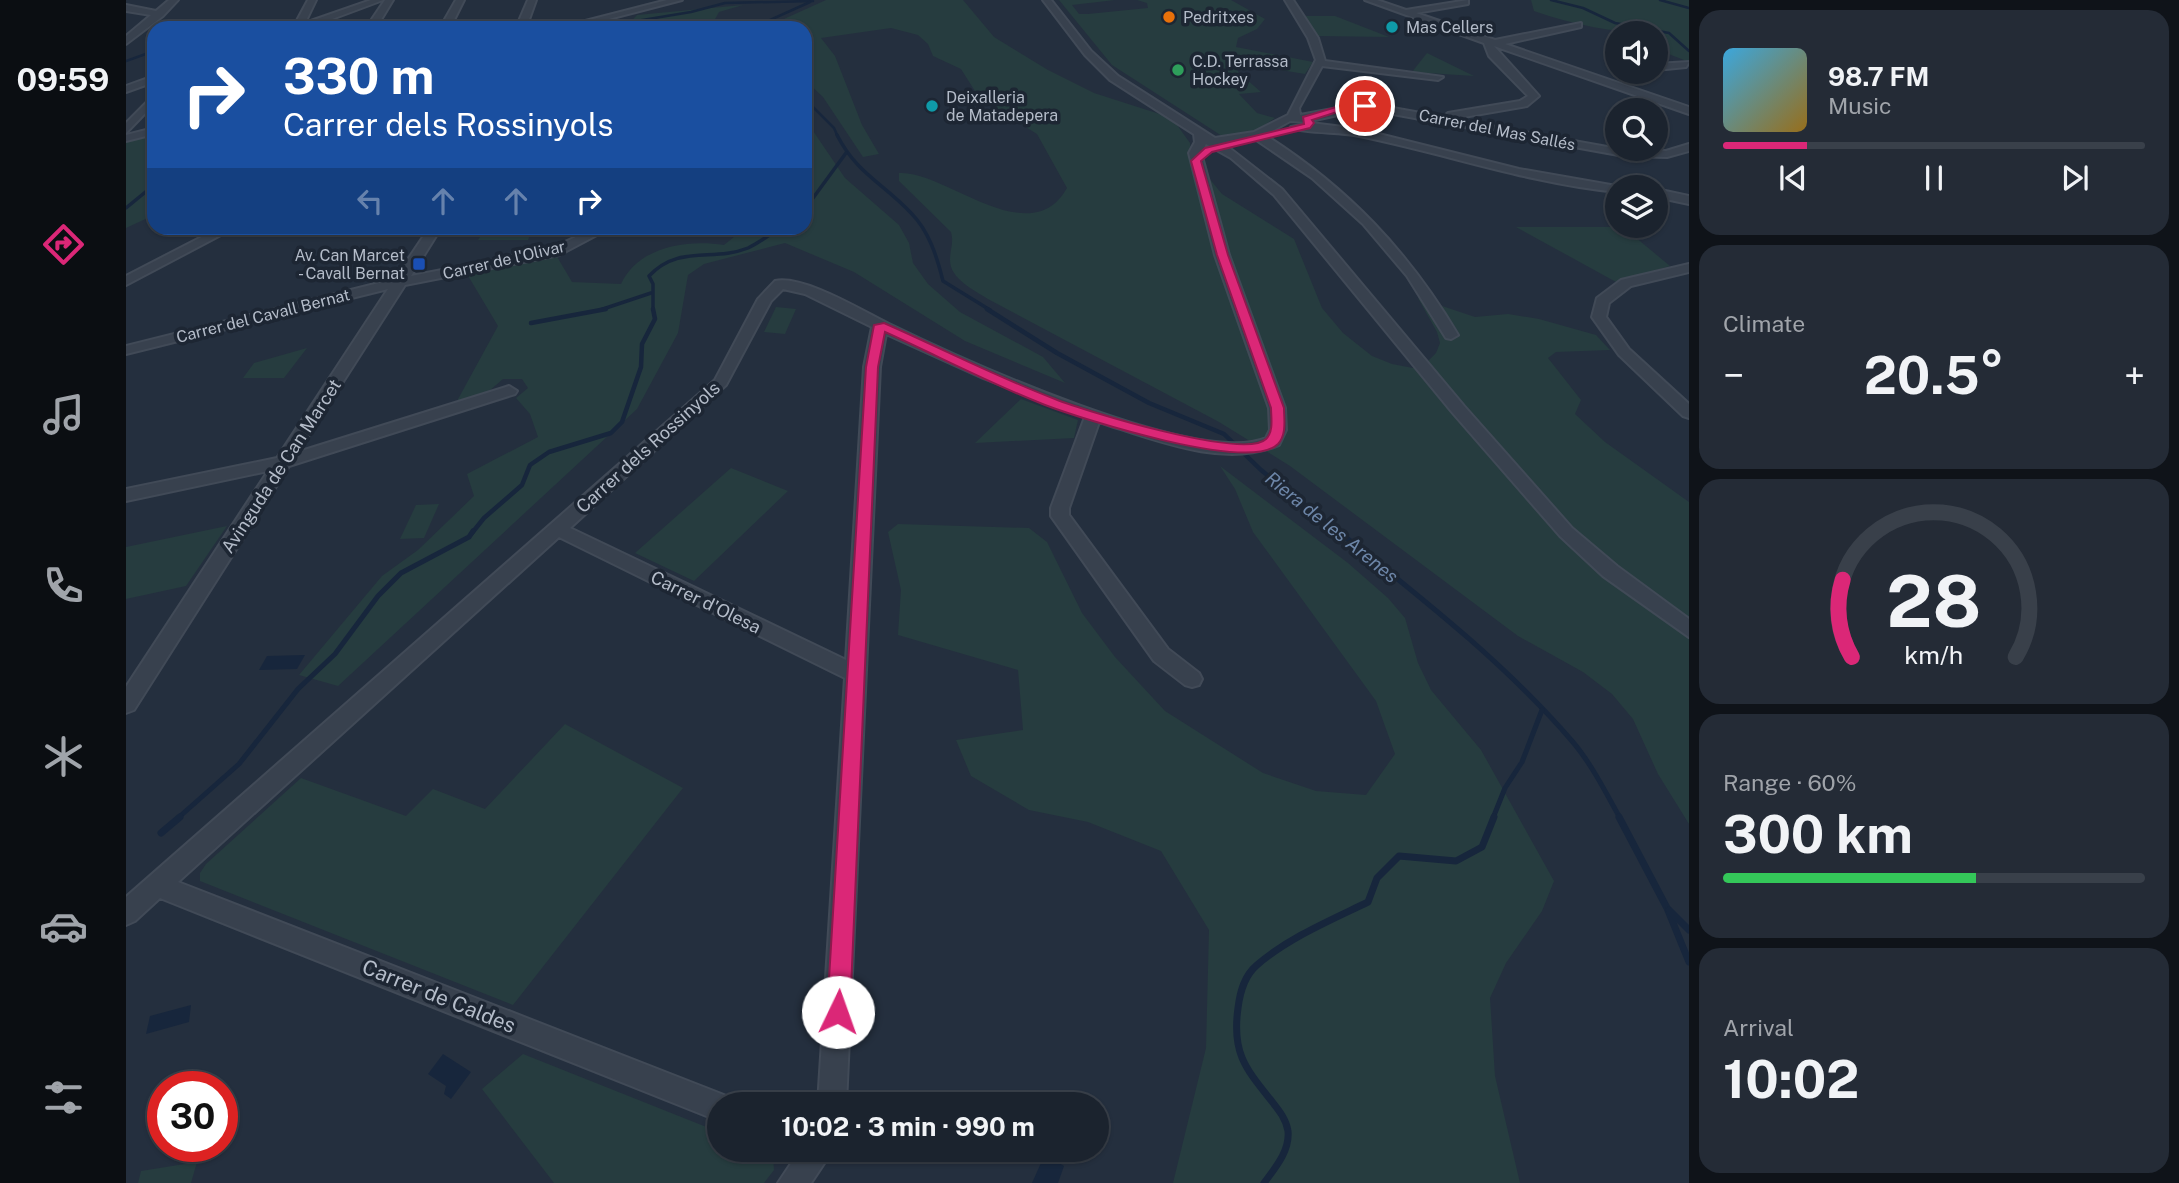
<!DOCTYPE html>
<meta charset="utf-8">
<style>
body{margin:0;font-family:"Public Sans",sans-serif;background:#242b36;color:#f1f3f6;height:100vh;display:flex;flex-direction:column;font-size:26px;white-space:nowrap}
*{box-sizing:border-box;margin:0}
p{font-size:23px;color:#a0a4aa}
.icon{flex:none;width:38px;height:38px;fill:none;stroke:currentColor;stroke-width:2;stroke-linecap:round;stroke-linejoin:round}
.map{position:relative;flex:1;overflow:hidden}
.drawer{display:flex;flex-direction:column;gap:10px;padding:10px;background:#0f1319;width:490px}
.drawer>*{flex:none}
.top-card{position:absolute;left:21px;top:21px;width:665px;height:214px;border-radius:21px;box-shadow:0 2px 5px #0004,0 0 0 2px #39404a;background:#1a4fa0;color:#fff;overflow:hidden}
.controls{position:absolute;left:1479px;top:21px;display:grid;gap:14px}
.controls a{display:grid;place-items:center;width:63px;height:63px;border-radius:50%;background:#1b232e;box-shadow:0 2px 5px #0004,0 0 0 2px #39404a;font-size:35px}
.speed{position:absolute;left:21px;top:1071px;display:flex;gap:14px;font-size:35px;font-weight:700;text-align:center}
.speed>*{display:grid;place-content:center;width:91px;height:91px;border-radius:50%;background:#1b232e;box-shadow:0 2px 5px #0004,0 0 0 2px #39404a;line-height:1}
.speed .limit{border:10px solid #d22;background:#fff;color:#111}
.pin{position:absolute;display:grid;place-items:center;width:60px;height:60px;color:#fff;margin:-30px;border:4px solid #fff;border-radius:50%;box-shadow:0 2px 7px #0007}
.me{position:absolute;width:77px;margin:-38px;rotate:3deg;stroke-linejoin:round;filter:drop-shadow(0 0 5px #0008)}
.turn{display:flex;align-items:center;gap:24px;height:147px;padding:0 21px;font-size:32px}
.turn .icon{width:91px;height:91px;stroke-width:2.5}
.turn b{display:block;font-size:49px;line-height:60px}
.lanes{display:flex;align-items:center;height:66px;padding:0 21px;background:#0003;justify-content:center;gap:35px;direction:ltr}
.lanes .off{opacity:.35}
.big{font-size:52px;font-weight:700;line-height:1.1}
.drawer .tile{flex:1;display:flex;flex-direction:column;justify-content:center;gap:10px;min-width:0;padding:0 24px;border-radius:21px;background:#242b36}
.drawer .dial{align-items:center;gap:0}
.dial svg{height:182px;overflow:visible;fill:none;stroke:#39404a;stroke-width:7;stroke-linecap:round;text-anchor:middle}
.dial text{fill:#f1f3f6;stroke:none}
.song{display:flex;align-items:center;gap:21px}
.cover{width:84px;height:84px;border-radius:10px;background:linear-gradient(135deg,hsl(200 70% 55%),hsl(40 70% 35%))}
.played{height:7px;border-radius:4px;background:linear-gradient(90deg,#db2777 20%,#39404a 20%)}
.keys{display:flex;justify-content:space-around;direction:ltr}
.heat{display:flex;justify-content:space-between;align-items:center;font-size:38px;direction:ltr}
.charge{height:10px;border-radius:5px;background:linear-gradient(90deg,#34c759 60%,#39404a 0)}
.trip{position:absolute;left:581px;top:1092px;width:402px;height:70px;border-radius:35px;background:#1b232e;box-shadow:0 2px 5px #0004,0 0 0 2px #39404a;font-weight:700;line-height:70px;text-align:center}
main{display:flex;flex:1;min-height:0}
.dock{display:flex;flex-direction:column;width:126px;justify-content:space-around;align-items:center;background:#0b0e12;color:#a0a4aa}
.dock .icon{width:49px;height:49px}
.dock .on{color:#db2777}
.dock b{font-size:32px;color:#f1f3f6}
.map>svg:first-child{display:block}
</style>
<main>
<nav class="dock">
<b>09:59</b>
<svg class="icon on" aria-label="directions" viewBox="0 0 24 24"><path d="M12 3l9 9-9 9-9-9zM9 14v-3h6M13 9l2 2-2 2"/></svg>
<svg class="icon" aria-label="music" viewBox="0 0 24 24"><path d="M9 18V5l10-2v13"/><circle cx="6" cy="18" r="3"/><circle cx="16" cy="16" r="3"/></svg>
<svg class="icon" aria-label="phone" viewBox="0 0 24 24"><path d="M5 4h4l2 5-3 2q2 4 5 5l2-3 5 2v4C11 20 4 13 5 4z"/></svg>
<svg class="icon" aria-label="climate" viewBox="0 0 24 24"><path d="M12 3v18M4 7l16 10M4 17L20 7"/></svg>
<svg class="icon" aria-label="car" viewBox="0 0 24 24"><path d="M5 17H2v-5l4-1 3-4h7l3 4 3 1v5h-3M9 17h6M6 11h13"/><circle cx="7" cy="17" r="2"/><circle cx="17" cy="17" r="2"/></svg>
<svg class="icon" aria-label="filters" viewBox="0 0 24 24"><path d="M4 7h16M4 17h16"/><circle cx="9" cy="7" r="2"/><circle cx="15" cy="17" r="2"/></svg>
</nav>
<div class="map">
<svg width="1563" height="1183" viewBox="0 0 1563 1183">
<rect width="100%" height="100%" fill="#242f3e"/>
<g fill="#263c3f">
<path d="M700 0H837L868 37 922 70 968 93 1046 118 1064 143 1065 156 1096 194 1168 239 1196 308 1217 333 1246 356 1266 364 1287 368 1301 362 1310 353 1314 343 1311 332 1292 298 1349 317 1382 314 1413 319 1470 335 1484 350 1430 352 1422 358 1455 400 1449 414 1479 442 1563 502V824L1532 774 1507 719 1486 694 1457 672 1392 636 1164 466 1093 422 862 299C848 290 824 279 824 260 824 249 828 243 825 232L773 181V173C819 170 904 254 941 188L911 134 854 99 835 69 807 56 802 44 792 35 765 28 695 38 709 56 736 125 753 154 737 157 697 97 679 80V28H638Z"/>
<path d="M933 0H989L946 5 953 14H962L1022 8 1021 3 1011 0H1105L1139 19 1131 29 1112 38 1110 47 1187 62 1179 74 1112 63V72L1135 92 1113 94 1131 113 1149 118 1131 130 1096 136 986 65Z"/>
<path d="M1405 0H1563V62L1530 49V33C1487 33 1448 25 1408 11Z"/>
<path d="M617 5 593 12 588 21 589 28 502 25 511 15Z"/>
<path d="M1179 16H1209L1263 37 1191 36Z"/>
<path d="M1301 53 1348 76 1286 72Z"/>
<path d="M679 119 719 178 773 225 783 243 787 263 802 284 834 312 917 357 939 383 839 341 728 272 659 243 578 264 562 275 552 333 511 409 212 686 173 675 256 576 292 550 348 496 341 474 412 437 404 414 390 398 402 388 396 379H377L363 391 331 401 372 326 341 274 430 255 446 282 495 284C512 247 560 239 598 245L619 228H679Z"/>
<path d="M28 134V215L0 228V141Z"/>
<path d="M1390 227H1497L1544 266 1490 282Z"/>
<path d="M359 229H407L402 240H352Z"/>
<path d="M650 307 670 309 659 334 638 332Z"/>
<path d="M181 348 158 378H117L128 363Z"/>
<path d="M895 399 952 420 948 438 849 443Z"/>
<path d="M1094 466 1222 563 1262 598 1279 618 1292 663 1305 690 1355 750 1428 881 1416 911 1380 963 1364 998 1369 1076 1394 1183H1047L1080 1048 1083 930 1035 851 962 822 903 810 845 776 830 740 897 730 892 670 772 635 775 590 762 532 772 524 903 528 921 542 956 613 989 657 1039 711 1137 773 1190 791 1240 795 1269 754 1250 701 1127 532 1109 489Z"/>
<path d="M605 468 662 491 568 581 509 553Z"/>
<path d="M313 504 298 538 274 539 290 505Z"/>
<path d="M101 526 60 586 0 599V547Z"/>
<path d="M439 724 557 788 387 1005 74 881V873L80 864 175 778 280 816 307 789 359 809Z"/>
<path d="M397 1054 593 1132V1150L642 1152 647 1156 648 1170 638 1183H428L356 1089Z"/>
<path d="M71 1162 65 1183H12L15 1171Z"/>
</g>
<g fill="#17263c">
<path d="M179 655 171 669 133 670 141 656Z"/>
<path d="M65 1005 63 1022 20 1034 24 1016Z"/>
<path d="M317 1054 345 1072 325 1099 318 1094 320 1086 302 1074Z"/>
<path d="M919 1154 938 1166 932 1183H906Z"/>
</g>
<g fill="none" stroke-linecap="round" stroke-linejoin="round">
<g stroke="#17263c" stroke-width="2.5">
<path d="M1425 0 1457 8 1489 23 1543 33 1563 51"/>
<path d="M1534 0 1563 8"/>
<path d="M468 28 565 12 599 3 687 1"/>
<path d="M626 28 684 2"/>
<path d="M0 61 28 51"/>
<path d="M679 99 708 128 712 137"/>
</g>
<g stroke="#17263c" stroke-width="3.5">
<path d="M711 135C731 174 757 183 785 213 803 231 811 257 817 281L864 310"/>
<path d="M0 208 28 185"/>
<path d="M679 209 720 153"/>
<path d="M474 310 525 293"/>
<path d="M527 310V284L523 276C553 244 587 262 622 248 633 243 644 234 655 228"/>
</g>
<g stroke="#17263c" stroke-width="4.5">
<path d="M861 309 931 353 1023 403 1098 434 1135 470 1214 533"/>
<path d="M405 323 480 309"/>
<path d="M346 533 358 518 396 485 404 465 423 452 485 433 496 422 515 367 516 344 529 319 527 309"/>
</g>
<g stroke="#17263c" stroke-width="5">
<path d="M1212 531C1293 596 1378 662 1446 741 1465 763 1480 793 1494 818"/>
<path d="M52 818 113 764 172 689 209 654 252 596 275 573 343 537 347 531"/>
<path d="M1367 818 1379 788 1396 762 1416 710"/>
</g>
<g stroke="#17263c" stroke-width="7">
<path d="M1493 817 1541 908 1563 962"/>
<path d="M35 833 54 817"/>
<path d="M1543 910 1563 930"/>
<path d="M1138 1183C1149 1168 1164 1151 1162 1131 1160 1118 1151 1108 1144 1099 1118 1067 1106 1051 1112 1008 1114 992 1118 976 1131 965 1162 938 1205 920 1242 902L1251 878 1273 856 1330 861 1356 847 1368 817"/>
</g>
<g stroke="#414a57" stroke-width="4">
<g id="minor">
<path d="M43 0H52L37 16 0 44V36L25 15 0 11V5L30 11Z"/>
<path d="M182 0H190L179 23 245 0H257L182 28H167Z"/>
<path d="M259 0H267L250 28H240Z"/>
<path d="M330 0H338L324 28H314Z"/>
<path d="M402 0H410L400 28H390Z"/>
<path d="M541 0H556L448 28H432Z"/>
<path d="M917 0H925L965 51 992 76 1089 138 1128 132 1162 115 1190 60 1182 38 1159 0H1167L1192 38 1199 61 1317 77 1312 80 1196 66 1173 108 1174 115 1239 103 1317 117 1322 113 1394 101 1402 96 1363 56 1358 43 1239 0H1251L1280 10 1342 0V4L1290 13 1369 40 1455 23V27L1379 44 1563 107V114L1368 46 1413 96 1401 106 1326 119 1498 150 1540 151 1563 144V151L1541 157 1498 156 1239 109 1180 122 1164 121 1139 135C1221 187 1282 251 1332 335L1325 339 1320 338 1281 276 1237 224 1186 178 1129 139 1097 143 1156 189 1338 406 1446 528 1491 566 1563 619V637L1477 576 1434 536 1326 412 1148 195 1105 158 1080 144 1075 153 1103 255 1159 408 1160 430 1153 445C1098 469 1027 439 973 422L943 508V515L1042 649 1073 673 1076 679 1073 685 1066 687 1059 685 1028 661 925 516V508L959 417 857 378 760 334 754 367 720 1104H692L719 678 433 537 52 882 603 1097 606 1104H593V1121L34 898 9 921 0 925V897L589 380 632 299 649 281C678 275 736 311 763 324 833 358 1071 468 1140 438L1144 430 1143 408 1089 255 1063 153 1069 142 1068 134 984 80 959 55ZM657 289 679 294 746 327 738 367 720 660 444 528 600 385 645 301Z"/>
<path d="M1563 62 1560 67 1530 70V64Z"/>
<path d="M28 76V82L0 92V86Z"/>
<path d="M28 95V104L0 133V123Z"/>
<path d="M1185 123 1233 129 1393 169 1496 187H1491V192C1400 183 1316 152 1228 135 1213 132 1173 133 1165 127Z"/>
<path d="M28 128V134L0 141V135Z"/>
<path d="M1530 189 1563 196V204L1530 197Z"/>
<path d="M93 228H108L0 285V276Z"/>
<path d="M303 228H315L285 276 424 249 469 228H484L433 255 279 285 172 452 377 388 383 386 391 391 389 394 163 466 8 710 0 713V687L142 471 0 501V489L151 458 262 289 0 354V346L269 279Z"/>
<path d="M1563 264V272L1505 286 1483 303 1480 317 1503 349 1563 404V418L1557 416 1493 355 1466 317 1471 298 1495 280Z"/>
<path d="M674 1150H707L685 1183H652Z"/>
</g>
</g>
<use href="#minor" fill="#38414e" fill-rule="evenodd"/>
</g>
<path fill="#db2777" stroke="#8e194d" stroke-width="2" d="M1242 105V108L1211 112 1186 120 1188 123 1184 128 1086 152 1075 161 1102 255 1158 408C1158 419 1161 434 1152 444 1124 473 956 419 919 405 865 384 812 356 759 332L752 367 724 1012 720 1020 712 1023 705 1020 701 1012 740 367 748 325 758 323C815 348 871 377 929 399 959 411 1119 460 1140 439 1148 431 1145 417 1145 408L1091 255 1065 161 1079 148 1178 124 1177 117 1210 107Z"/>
<circle fill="#e8710a" stroke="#1d2633" stroke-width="2.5" cx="1043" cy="17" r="7"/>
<g fill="#0f9aa8" stroke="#1d2633" stroke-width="2.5">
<circle cx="1266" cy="27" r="7"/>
<circle cx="806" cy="106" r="7"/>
</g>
<circle fill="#2e9e5b" stroke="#1d2633" stroke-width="2.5" cx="1052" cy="70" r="7"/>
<rect fill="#1a4fb4" stroke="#1d2633" stroke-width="2.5" x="286" y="257" width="14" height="14" rx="3.5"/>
<g text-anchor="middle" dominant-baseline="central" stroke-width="7" stroke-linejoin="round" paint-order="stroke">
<g font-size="16" fill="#b4bcc9" stroke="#1d2633" text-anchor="start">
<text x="1057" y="17">Pedritxes</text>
<text x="1280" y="27">Mas Cellers</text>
<text x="1066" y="61">C.D. Terrassa<tspan x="1066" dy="18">Hockey</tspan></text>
<text x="820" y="97">Deixalleria<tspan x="820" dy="18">de Matadepera</tspan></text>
<text x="279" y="255" text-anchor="end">Av. Can Marcet<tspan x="279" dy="18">- Cavall Bernat</tspan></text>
</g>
<g font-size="16" fill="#b4bcc9" stroke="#1d2633">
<text transform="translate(1371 130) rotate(11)">Carrer del Mas Sallés</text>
<text transform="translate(378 260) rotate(-13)">Carrer de l'Olivar</text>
<text transform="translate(137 316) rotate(-14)">Carrer del Cavall Bernat</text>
</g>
<g font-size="18" fill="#b4bcc9" stroke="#1d2633">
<text transform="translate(522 447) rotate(-42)">Carrer dels Rossinyols</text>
<text transform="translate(155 466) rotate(-57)">Avinguda de Can Marcet</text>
<text transform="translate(580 602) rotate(26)">Carrer d'Olesa</text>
</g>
<g font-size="19" font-style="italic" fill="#6d86a8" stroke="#1d2633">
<text transform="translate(1206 527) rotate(39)">Riera de les Arenes</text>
</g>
<g font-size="21" fill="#b4bcc9" stroke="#1d2633">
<text transform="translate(313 996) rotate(22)">Carrer de Caldes</text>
</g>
</g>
</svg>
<div class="controls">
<a><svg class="icon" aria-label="sound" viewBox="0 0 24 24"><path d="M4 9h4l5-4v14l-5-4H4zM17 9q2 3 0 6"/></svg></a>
<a><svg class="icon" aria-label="search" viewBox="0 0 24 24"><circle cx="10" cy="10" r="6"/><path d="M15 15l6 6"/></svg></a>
<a><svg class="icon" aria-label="layers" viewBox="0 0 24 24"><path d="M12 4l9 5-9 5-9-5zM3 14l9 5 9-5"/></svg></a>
</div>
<div class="speed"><div class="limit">30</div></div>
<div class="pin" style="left:1239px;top:106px;background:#d93025"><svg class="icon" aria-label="arrive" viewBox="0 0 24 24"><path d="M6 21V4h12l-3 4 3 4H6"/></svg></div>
<svg class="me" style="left:712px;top:1012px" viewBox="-20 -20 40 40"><circle r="19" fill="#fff"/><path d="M0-13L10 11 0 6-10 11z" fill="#db2777"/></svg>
<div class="trip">10:02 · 3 min · 990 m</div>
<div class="top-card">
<div class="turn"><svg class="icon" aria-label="right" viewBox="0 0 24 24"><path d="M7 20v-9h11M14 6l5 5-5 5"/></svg><div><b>330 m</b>Carrer dels Rossinyols</div></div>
<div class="lanes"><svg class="icon off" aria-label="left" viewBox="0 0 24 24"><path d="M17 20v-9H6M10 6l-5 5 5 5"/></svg><svg class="icon off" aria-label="ahead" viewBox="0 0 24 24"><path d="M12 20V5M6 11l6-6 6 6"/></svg><svg class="icon off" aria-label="ahead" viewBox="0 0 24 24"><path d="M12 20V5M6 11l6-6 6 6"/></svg><svg class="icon" aria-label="right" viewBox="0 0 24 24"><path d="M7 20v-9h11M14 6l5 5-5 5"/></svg></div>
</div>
</div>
<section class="drawer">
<div class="tile">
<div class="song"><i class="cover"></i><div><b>98.7 FM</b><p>Music</p></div></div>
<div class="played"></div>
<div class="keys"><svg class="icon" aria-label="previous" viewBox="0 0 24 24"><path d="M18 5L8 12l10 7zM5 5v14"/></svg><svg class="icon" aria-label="pause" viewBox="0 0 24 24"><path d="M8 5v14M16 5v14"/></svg><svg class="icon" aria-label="next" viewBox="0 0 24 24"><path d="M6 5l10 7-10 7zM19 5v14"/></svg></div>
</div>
<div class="tile"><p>Climate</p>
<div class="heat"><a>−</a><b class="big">20.5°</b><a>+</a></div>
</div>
<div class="tile dial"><svg viewBox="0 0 100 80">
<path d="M14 69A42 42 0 1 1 86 69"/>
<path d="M14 69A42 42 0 0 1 10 35" stroke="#db2777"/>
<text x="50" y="56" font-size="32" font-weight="700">28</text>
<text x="50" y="72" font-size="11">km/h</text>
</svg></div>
<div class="tile"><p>Range · 60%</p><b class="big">300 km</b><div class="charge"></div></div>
<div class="tile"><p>Arrival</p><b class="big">10:02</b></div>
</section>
</main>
